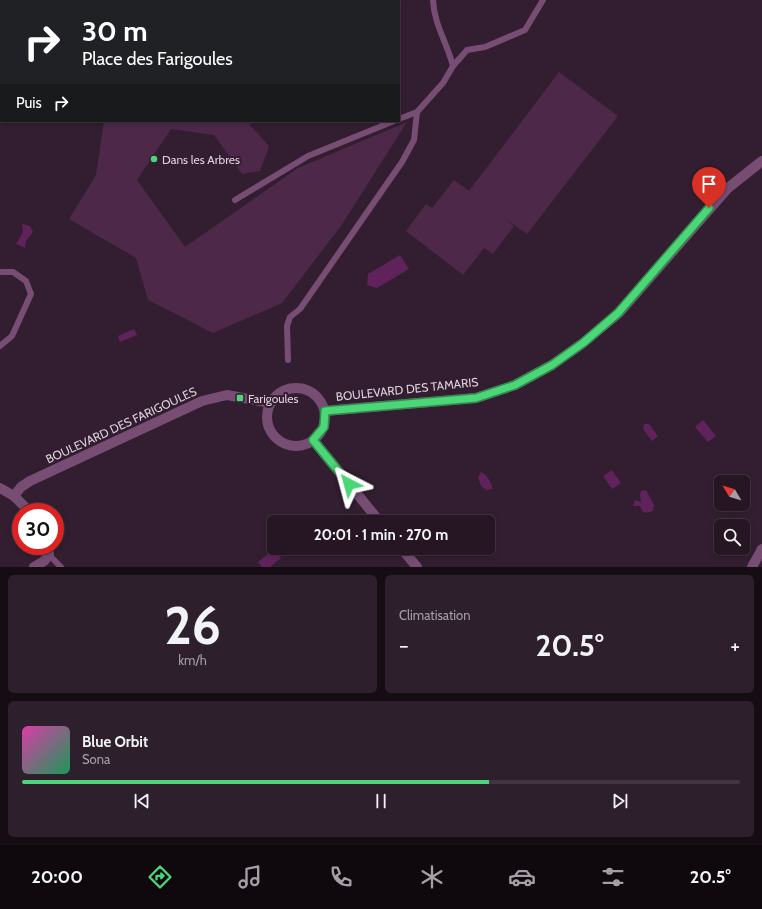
<!DOCTYPE html>
<html lang="fr">
<meta charset="utf-8">
<style>
body{margin:0;font-family:Cabin,sans-serif;background:#2e1f2c;color:#f1f3f6;height:100vh;display:flex;flex-direction:column;font-size:15px;white-space:nowrap}
*{box-sizing:border-box;margin:0}
p{font-size:13px;color:#a49fa6}
.icon{flex:none;width:22px;height:22px;fill:none;stroke:currentColor;stroke-width:2;stroke-linecap:round;stroke-linejoin:round}
.map{position:relative;height:567px;overflow:hidden}
.side{display:flex;flex-direction:column;gap:8px;padding:8px;background:#150c14;flex:1}
.side>*{flex:none}
.guide{position:absolute;left:0px;top:0px;width:400px;height:122px;box-shadow:0 2px 6px #0003,0 0 0 1px #423541;background:#202124;color:#fff;overflow:hidden}
.needle{width:26px;rotate:308deg}
.controls{position:absolute;left:714px;top:475px;display:grid;gap:8px}
.controls a{display:grid;place-items:center;width:36px;height:36px;border-radius:6px;background:#261624;box-shadow:0 2px 6px #0003,0 0 0 1px #423541;font-size:20px}
.speed{position:absolute;left:12px;top:503px;display:flex;gap:8px;font-size:20px;font-weight:700;text-align:center}
.speed>*{display:grid;place-content:center;width:52px;height:52px;border-radius:50%;background:#261624;box-shadow:0 2px 6px #0003,0 0 0 1px #423541;line-height:1}
.speed .limit{border:6px solid #d22;background:#fff;color:#111}
.pin{position:absolute;display:grid;place-items:center;width:34px;height:34px;color:#fff;margin:-41px -17px;border-radius:50% 50% 50% 0;rotate:-45deg;box-shadow:0 0 4px #0007}
.pin .icon{rotate:45deg}
.me{position:absolute;width:44px;margin:-22px;rotate:321deg;stroke-linejoin:round;filter:drop-shadow(0 0 3px #0008)}
.turn{display:flex;align-items:center;gap:14px;height:84px;padding:0 16px;font-size:18px}
.turn .icon{width:52px;height:52px;stroke-width:2.5}
.turn b{display:block;font-size:28px;line-height:34px}
.then{display:flex;align-items:center;height:38px;padding:0 16px;background:#0003;gap:8px;font-size:15px}
.big{font-size:30px;font-weight:700;line-height:1.1}
.side .tile{flex:1;display:flex;flex-direction:column;justify-content:center;gap:6px;min-width:0;padding:0 14px;border-radius:6px;background:#2e1f2c}
.side .dial{align-items:center;gap:0}
.dial b{font-size:52px;line-height:1}
.song{display:flex;align-items:center;gap:12px}
.cover{width:48px;height:48px;border-radius:6px;background:linear-gradient(135deg,hsl(320 70% 55%),hsl(150 70% 35%))}
.played{height:4px;border-radius:2px;background:linear-gradient(90deg,#4bd677 65%,#423541 65%)}
.keys{display:flex;justify-content:space-around;direction:ltr}
.heat{display:flex;justify-content:space-between;align-items:center;font-size:22px;direction:ltr}
.side .tiles{flex:1;display:grid;gap:8px;grid-template-columns:1fr 1fr}
.tile:last-child{grid-column:span 2}
.trip{position:absolute;left:267px;top:515px;width:228px;height:40px;border-radius:6px;background:#261624;box-shadow:0 2px 6px #0003,0 0 0 1px #423541;font-weight:700;line-height:40px;text-align:center}
.menu{display:flex;height:64px;justify-content:space-around;align-items:center;background:#0f090e;color:#a49fa6}
.menu .icon{width:28px;height:28px}
.menu .on{color:#4bd677}
.menu b{font-size:18px;color:#f1f3f6}
.map>svg:first-child{display:block}
</style>
<div class="map">
<svg width="762" height="567" viewBox="0 0 762 567">
<rect width="100%" height="100%" fill="#321e30"/>
<g fill="#4d2849">
<path d="M87 0H285L286 1H88Z"/>
<path d="M559 72 618 116 527 234 506 219 514 226 493 254 484 248 463 275 406 231 426 204 432 208 454 180 469 191Z"/>
<path d="M104 121H254L250 125 269 146 260 171 242 174 214 135 171 129 137 180 185 247 298 168 407 122 341 226 282 303 213 333 148 300 136 258 69 219 96 175Z"/>
</g>
<g fill="#60225b">
<path d="M22 224 30 226 33 232 26 241 25 248 16 244 23 232Z"/>
<path d="M400 255 409 269 377 288 367 285 368 274Z"/>
<path d="M134 329 137 335 120 342 118 336Z"/>
<path d="M703 420 716 436 708 442 695 427Z"/>
<path d="M644 424H649L658 436 652 441 643 429Z"/>
<path d="M612 470 621 483 612 489 603 476Z"/>
<path d="M481 472C486 474 493 484 492 489L487 490 481 486 478 477Z"/>
<path d="M646 490 654 505 653 511 646 513 642 511 640 506H633L635 500 641 502 640 494 641 491Z"/>
<path d="M274 549 281 558 270 567H262L258 562Z"/>
</g>
<g fill="none" stroke-linecap="round" stroke-linejoin="round">
<g stroke="#784d74" stroke-width="6">
<path d="M433 0C434 24 447 43 453 66"/>
<path d="M399 119 417 112 443 83 453 66 467 50 485 47 525 30 543 0"/>
<path d="M235 200 308 156 394 121"/>
<path d="M0 272H13L26 281 31 294 12 336 0 346"/>
<path d="M288 360 287 326 290 317 300 309 402 162 414 140 417 112"/>
<path d="M49 555 61 567"/>
</g>
<g stroke="#784d74" stroke-width="10">
<circle cx="296" cy="417" r="29"/>
<path d="M325 411 476 398 515 385 552 365 583 343 619 313 728 188 762 161"/>
<path d="M313 440 380 522"/>
<path d="M14 496 21 487 30 481 202 401 227 395 271 403"/>
<path d="M401 548 417 567"/>
<path d="M752 567 762 549"/>
</g>
<g stroke="#784d74" stroke-width="10">
<path d="M0 488 14 496 30 512"/>
<path d="M34 567 44 561 49 555 48 546"/>
</g>
</g>
<g fill="none" stroke-linecap="round" stroke-linejoin="round">
<g stroke="#318b4d" stroke-width="10">
<path id="route" d="M349 484 313 440 324 427 325 411 476 398 515 385 552 365 583 343 618 313 709 208"/>
</g>
<use href="#route" stroke="#4bd677" stroke-width="7"/>
</g>
<g fill="#4bd677" stroke="#321e30" stroke-width="1.5">
<circle cx="154" cy="159" r="4"/>
<rect x="236" y="394" width="8" height="8" rx="2"/>
</g>
<g text-anchor="middle" dominant-baseline="central" stroke-width="4" stroke-linejoin="round" paint-order="stroke">
<g font-size="12" fill="#ded0dc" stroke="#321e30" text-anchor="start">
<text x="162" y="159">Dans les Arbres</text>
<text x="248" y="398">Farigoules</text>
</g>
<g font-size="12" fill="#ded0dc" stroke="#321e30">
<text transform="translate(407 389) rotate(-6)">BOULEVARD DES TAMARIS</text>
<text transform="translate(121 425) rotate(-25)">BOULEVARD DES FARIGOULES</text>
</g>
</g>
</svg>
<div class="controls">
<a><svg class="needle" viewBox="-14 -14 28 28"><path d="M0-13l5 13h-10z" fill="#e53935"/><path d="M0 13l5-13h-10z" fill="#a49fa6"/></svg></a>
<a><svg class="icon" aria-label="search" viewBox="0 0 24 24"><circle cx="10" cy="10" r="6"/><path d="M15 15l6 6"/></svg></a>
</div>
<div class="speed"><div class="limit">30</div></div>
<div class="pin" style="left:709px;top:208px;background:#d93025"><svg class="icon" aria-label="arrive" viewBox="0 0 24 24"><path d="M6 21V4h12l-3 4 3 4H6"/></svg></div>
<svg class="me" style="left:349px;top:484px" viewBox="-20 -20 40 40"><path d="M0-17L14 15 0 8-14 15z" fill="#4bd677" stroke="#fff" stroke-width="4"/></svg>
<div class="trip">20:01 · 1 min · 270 m</div>
<div class="guide">
<div class="turn"><svg class="icon" aria-label="right" viewBox="0 0 24 24"><path d="M7 20v-9h11M14 6l5 5-5 5"/></svg><div><b>30 m</b>Place des Farigoules</div></div>
<div class="then">Puis<svg class="icon" aria-label="right" viewBox="0 0 24 24"><path d="M7 20v-9h11M14 6l5 5-5 5"/></svg></div>
</div>
</div>
<section class="side">
<div class="tiles">
<div class="tile dial"><b>26</b><p>km/h</p></div>
<div class="tile"><p>Climatisation</p>
<div class="heat"><a>−</a><b class="big">20.5°</b><a>+</a></div>
</div>
<div class="tile">
<div class="song"><i class="cover"></i><div><b>Blue Orbit</b><p>Sona</p></div></div>
<div class="played"></div>
<div class="keys"><svg class="icon" aria-label="previous" viewBox="0 0 24 24"><path d="M18 5L8 12l10 7zM5 5v14"/></svg><svg class="icon" aria-label="pause" viewBox="0 0 24 24"><path d="M8 5v14M16 5v14"/></svg><svg class="icon" aria-label="next" viewBox="0 0 24 24"><path d="M6 5l10 7-10 7zM19 5v14"/></svg></div>
</div>
</div>
</section>
<nav class="menu">
<b>20:00</b>
<svg class="icon on" aria-label="directions" viewBox="0 0 24 24"><path d="M12 3l9 9-9 9-9-9zM9 14v-3h6M13 9l2 2-2 2"/></svg>
<svg class="icon" aria-label="music" viewBox="0 0 24 24"><path d="M9 18V5l10-2v13"/><circle cx="6" cy="18" r="3"/><circle cx="16" cy="16" r="3"/></svg>
<svg class="icon" aria-label="phone" viewBox="0 0 24 24"><path d="M5 4h4l2 5-3 2q2 4 5 5l2-3 5 2v4C11 20 4 13 5 4z"/></svg>
<svg class="icon" aria-label="climate" viewBox="0 0 24 24"><path d="M12 3v18M4 7l16 10M4 17L20 7"/></svg>
<svg class="icon" aria-label="car" viewBox="0 0 24 24"><path d="M5 17H2v-5l4-1 3-4h7l3 4 3 1v5h-3M9 17h6M6 11h13"/><circle cx="7" cy="17" r="2"/><circle cx="17" cy="17" r="2"/></svg>
<svg class="icon" aria-label="filters" viewBox="0 0 24 24"><path d="M4 7h16M4 17h16"/><circle cx="9" cy="7" r="2"/><circle cx="15" cy="17" r="2"/></svg>
<b>20.5°</b>
</nav>
